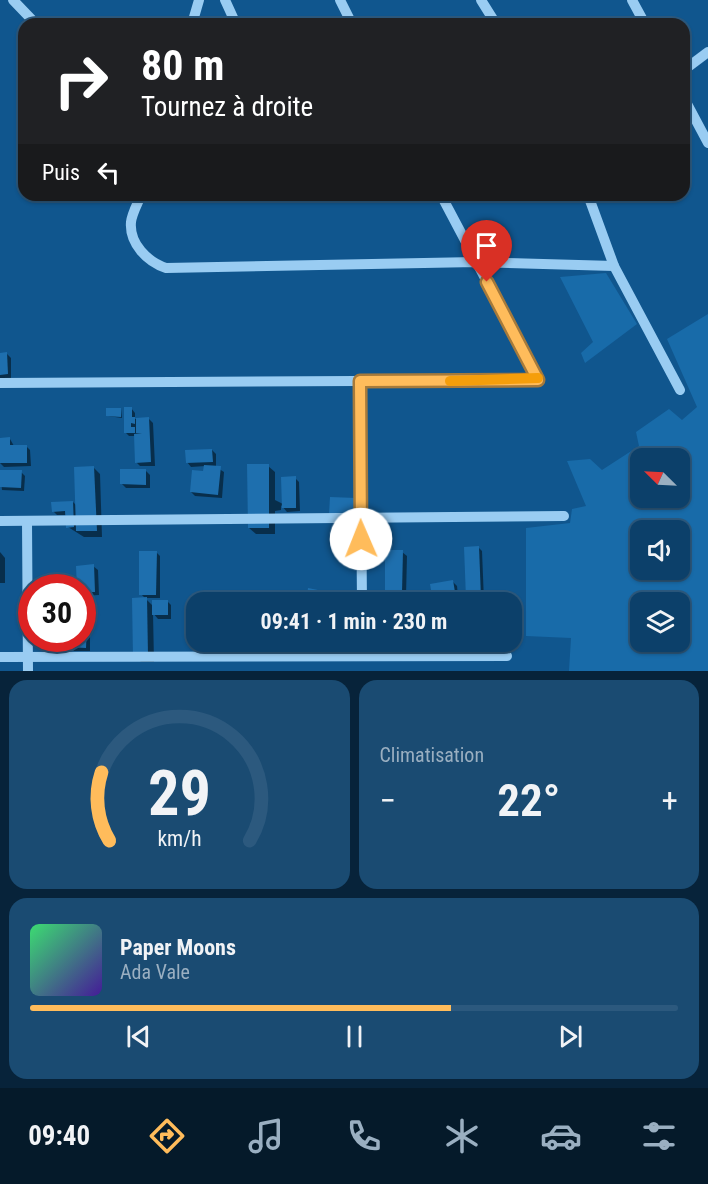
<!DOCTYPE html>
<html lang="fr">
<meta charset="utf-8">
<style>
body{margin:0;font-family:"Roboto Condensed",sans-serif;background:#1a4b72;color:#f1f3f6;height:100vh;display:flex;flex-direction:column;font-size:22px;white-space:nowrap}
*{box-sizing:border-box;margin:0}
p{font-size:20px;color:#9aafc1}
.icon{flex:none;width:33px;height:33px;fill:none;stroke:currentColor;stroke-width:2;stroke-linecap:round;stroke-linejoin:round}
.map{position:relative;height:671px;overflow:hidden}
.sheet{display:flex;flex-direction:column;gap:9px;padding:9px;background:#07233a;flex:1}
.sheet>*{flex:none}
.hud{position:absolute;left:18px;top:18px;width:672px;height:183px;border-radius:18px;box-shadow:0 2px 4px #0004,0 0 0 2px #2c597e;background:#202124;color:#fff;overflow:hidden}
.needle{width:39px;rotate:294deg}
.buttons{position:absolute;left:630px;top:448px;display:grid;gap:12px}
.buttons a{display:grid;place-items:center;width:60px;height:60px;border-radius:12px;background:#0c406a;box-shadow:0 2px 4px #0004,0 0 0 2px #2c597e;font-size:30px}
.speed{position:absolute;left:18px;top:574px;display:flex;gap:12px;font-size:30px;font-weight:700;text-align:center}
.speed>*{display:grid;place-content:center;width:78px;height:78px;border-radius:50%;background:#0c406a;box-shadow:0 2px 4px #0004,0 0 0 2px #2c597e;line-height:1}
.speed .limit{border:9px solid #d22;background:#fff;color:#111}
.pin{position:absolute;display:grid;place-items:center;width:51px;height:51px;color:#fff;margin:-62px -26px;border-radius:50% 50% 50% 0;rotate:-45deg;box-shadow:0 0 6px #0007}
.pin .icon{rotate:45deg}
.me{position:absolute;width:66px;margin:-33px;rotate:359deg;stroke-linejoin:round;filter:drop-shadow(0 0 4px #0008)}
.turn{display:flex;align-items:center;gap:21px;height:126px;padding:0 24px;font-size:27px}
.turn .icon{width:78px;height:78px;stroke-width:2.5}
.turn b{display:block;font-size:42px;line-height:51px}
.then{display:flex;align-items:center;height:57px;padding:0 24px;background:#0003;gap:12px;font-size:22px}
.big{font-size:45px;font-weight:700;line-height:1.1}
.sheet .tile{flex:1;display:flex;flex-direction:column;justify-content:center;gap:9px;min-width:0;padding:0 21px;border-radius:18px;background:#1a4b72}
.sheet .dial{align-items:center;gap:0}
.dial svg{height:156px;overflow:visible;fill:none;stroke:#2c597e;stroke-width:7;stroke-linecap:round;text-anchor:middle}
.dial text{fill:#f1f3f6;stroke:none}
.song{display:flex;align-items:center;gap:18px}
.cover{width:72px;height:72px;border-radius:9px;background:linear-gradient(135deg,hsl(140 70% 55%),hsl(260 70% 35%))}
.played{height:6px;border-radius:3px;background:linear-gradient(90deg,#ffbc5b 65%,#2c597e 65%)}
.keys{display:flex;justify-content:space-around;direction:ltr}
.heat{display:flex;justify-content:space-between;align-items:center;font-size:33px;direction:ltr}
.sheet .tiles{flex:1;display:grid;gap:9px;grid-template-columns:1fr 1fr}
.tile:last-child{grid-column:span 2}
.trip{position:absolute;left:186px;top:592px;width:336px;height:60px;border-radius:18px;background:#0c406a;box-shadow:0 2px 4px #0004,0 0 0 2px #2c597e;font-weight:700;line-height:60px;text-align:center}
.dock{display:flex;height:96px;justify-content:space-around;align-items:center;background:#051a2a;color:#9aafc1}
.dock .icon{width:42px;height:42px}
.dock .current{color:#ffbc5b}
.dock b{font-size:27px;color:#f1f3f6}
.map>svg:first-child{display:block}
</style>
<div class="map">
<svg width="708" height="671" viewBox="0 0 708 671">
<rect width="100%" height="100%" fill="#10568e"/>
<g fill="#186ba9" fill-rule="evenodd">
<path d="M606 273 637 324 585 363 581 353 593 342 560 277Z"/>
<path d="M708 314V671H569L571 638 526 636V528L570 523 572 509 586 506 567 461 590 459 602 470 639 446 636 432 669 409 682 420 697 407 667 339ZM640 459H680V498H640ZM640 531H680V570H640ZM640 603H680V642H640Z"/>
</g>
<g fill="#0007">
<path d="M0 354H7L11 358V378H0Z"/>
<path d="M131 408 135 413V419H149L153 423 155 466H140L136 462 137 436H129L125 432Z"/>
<path d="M121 409 122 418 108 416Z"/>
<path d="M0 439H10L14 446H26L30 450 31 466 4 467 0 463Z"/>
<path d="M212 450 216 454V467L224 472 222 498 195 496 191 492 205 472V466L191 467 187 462Z"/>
<path d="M268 466 275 472V500L283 504 295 478 299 482 300 511 287 512 281 505V510L275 511V534H256L249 528Z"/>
<path d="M94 468 100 474 102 537H84L68 527 67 515H57L53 511 73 502 77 506Z"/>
<path d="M0 471 21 472 25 476 24 491 2 490Z"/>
<path d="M146 471 150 475V488H126L122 484Z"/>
<path d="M478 547 482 551 484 601 472 602 468 598Z"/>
<path d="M0 552 5 558V583H0Z"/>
<path d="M156 552 160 556V598H145L154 607 167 601 171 605V619H158L153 613 154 662H141L135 656 146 599 141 594Z"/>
<path d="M402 552 407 556 406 596H390L386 592Z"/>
<path d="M93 566 98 570 99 595 82 596V588H78Z"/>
<path d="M453 582 457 586 458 596 438 600 434 596Z"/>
<path d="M322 593 326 597V603H308Z"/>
<path d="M436 600 439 603H422V601Z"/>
<path d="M86 628 90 632V651H74L70 647V639H82Z"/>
<path d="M411 642H444V655H430L421 646V649H415Z"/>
</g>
<g fill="#1e6fae">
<path d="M7 352 8 374 0 375V353Z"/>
<path d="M124 407H132V417H135V424L131 423V427H135V433H124Z"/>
<path d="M106 408H121V417L106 416Z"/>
<path d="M149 417 151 462 135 463 134 434 142 433H136V418Z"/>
<path d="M10 437V445H27V463H0V438Z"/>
<path d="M212 449 213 462 186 463 185 450Z"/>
<path d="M247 464H269V528H248Z"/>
<path d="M204 465 221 466 218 495 190 492 192 470 203 471Z"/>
<path d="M94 466 97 531H76L74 467Z"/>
<path d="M120 469H146V485L120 484Z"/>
<path d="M0 470H22L21 488 0 487Z"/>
<path d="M296 476V508H282L281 477Z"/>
<path d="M330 497 356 498 355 516 329 515Z"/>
<path d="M73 501 74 527 66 528 65 511 52 512 51 502Z"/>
<path d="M479 546 481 598H466L464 547Z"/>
<path d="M385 550H403L402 593 385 592Z"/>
<path d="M139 551H157L156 595H139Z"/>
<path d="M94 564 95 592H82V588H77L76 566Z"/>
<path d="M453 580 455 592 432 596 430 584Z"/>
<path d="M308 588 323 591 322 603H306Z"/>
<path d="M147 597 148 656 133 657 132 598Z"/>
<path d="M243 597H267L268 603H243Z"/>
<rect x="152" y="600" width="16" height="15"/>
<path d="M82 627H87L86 648 68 647 69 639H82Z"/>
<path d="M272 642H283L282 654H272Z"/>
<path d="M337 642H357L358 654 337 655Z"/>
<rect x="422" y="642" width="16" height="7"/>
</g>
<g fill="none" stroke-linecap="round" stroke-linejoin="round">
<g stroke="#99ccf2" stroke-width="10">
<path d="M13 0 36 24"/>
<path d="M225 0 236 24"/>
<path d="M340 0 352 24"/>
<path d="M481 0 496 24"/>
<path d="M632 0 645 24"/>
<path d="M192 24 199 0"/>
<path d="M684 70 708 52"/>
<path d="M684 98 708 143"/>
<path d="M141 195C138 203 132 213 131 222 129 244 148 262 166 268L476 262 614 266"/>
<path d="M588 195 614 266 680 390"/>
<path d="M360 381 362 603"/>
<path d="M0 383 539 380 441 195"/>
<path d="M0 521 564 516"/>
<path d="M27 521 28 671"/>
<path d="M363 642 364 656"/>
<path d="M0 657 507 656"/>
</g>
</g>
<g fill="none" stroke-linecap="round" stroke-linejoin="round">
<g stroke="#a67a3b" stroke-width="15">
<path id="route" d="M361 539 360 381 538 380 487 282"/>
</g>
<use href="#route" stroke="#ffbc5b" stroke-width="10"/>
<path stroke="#f59e0b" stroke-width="10" d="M450 381 538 378"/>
</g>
</svg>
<div class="buttons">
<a><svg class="needle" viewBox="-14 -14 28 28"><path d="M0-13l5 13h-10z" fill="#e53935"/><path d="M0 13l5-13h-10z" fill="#9aafc1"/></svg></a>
<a><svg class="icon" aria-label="sound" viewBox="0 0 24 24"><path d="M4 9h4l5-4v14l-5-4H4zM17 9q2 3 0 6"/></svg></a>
<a><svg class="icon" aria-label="layers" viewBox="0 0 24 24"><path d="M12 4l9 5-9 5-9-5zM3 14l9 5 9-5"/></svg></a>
</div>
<div class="speed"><div class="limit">30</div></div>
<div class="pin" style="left:487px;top:282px;background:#d93025"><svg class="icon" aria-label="arrive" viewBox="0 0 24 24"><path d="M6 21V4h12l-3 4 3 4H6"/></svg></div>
<svg class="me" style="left:361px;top:539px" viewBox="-20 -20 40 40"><circle r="19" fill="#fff"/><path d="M0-13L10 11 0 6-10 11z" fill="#ffbc5b"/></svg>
<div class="trip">09:41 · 1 min · 230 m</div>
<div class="hud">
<div class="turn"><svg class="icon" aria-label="right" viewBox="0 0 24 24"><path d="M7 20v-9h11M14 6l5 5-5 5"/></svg><div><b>80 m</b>Tournez à droite</div></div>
<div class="then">Puis<svg class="icon" aria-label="left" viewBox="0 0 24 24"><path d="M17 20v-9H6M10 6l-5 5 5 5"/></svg></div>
</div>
</div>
<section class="sheet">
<div class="tiles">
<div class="tile dial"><svg viewBox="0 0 100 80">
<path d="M14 69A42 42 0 1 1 86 69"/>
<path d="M14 69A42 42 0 0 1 10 34" stroke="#ffbc5b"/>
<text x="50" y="56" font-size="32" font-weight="700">29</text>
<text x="50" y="72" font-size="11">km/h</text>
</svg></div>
<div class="tile"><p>Climatisation</p>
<div class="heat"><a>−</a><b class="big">22°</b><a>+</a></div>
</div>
<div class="tile">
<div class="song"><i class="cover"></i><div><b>Paper Moons</b><p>Ada Vale</p></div></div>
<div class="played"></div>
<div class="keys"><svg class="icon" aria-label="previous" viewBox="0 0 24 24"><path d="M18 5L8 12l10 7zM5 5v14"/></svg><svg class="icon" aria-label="pause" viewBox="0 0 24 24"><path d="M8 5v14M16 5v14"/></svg><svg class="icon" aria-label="next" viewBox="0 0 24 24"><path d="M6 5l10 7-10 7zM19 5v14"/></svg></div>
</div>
</div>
</section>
<nav class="dock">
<b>09:40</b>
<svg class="icon current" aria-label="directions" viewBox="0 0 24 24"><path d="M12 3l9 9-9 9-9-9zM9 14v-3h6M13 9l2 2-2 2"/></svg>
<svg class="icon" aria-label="music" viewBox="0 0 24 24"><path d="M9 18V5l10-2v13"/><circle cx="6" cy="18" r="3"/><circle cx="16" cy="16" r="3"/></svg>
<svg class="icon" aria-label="phone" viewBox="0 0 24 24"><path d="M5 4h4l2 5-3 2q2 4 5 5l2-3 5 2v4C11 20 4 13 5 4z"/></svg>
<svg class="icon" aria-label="climate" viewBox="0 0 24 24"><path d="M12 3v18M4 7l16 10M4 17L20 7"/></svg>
<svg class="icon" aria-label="car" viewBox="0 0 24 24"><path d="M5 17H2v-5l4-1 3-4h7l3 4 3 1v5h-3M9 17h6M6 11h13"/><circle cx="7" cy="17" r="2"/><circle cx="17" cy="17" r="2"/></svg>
<svg class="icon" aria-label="filters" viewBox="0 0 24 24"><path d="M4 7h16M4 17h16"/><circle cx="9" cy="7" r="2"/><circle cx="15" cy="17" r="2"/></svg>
</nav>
